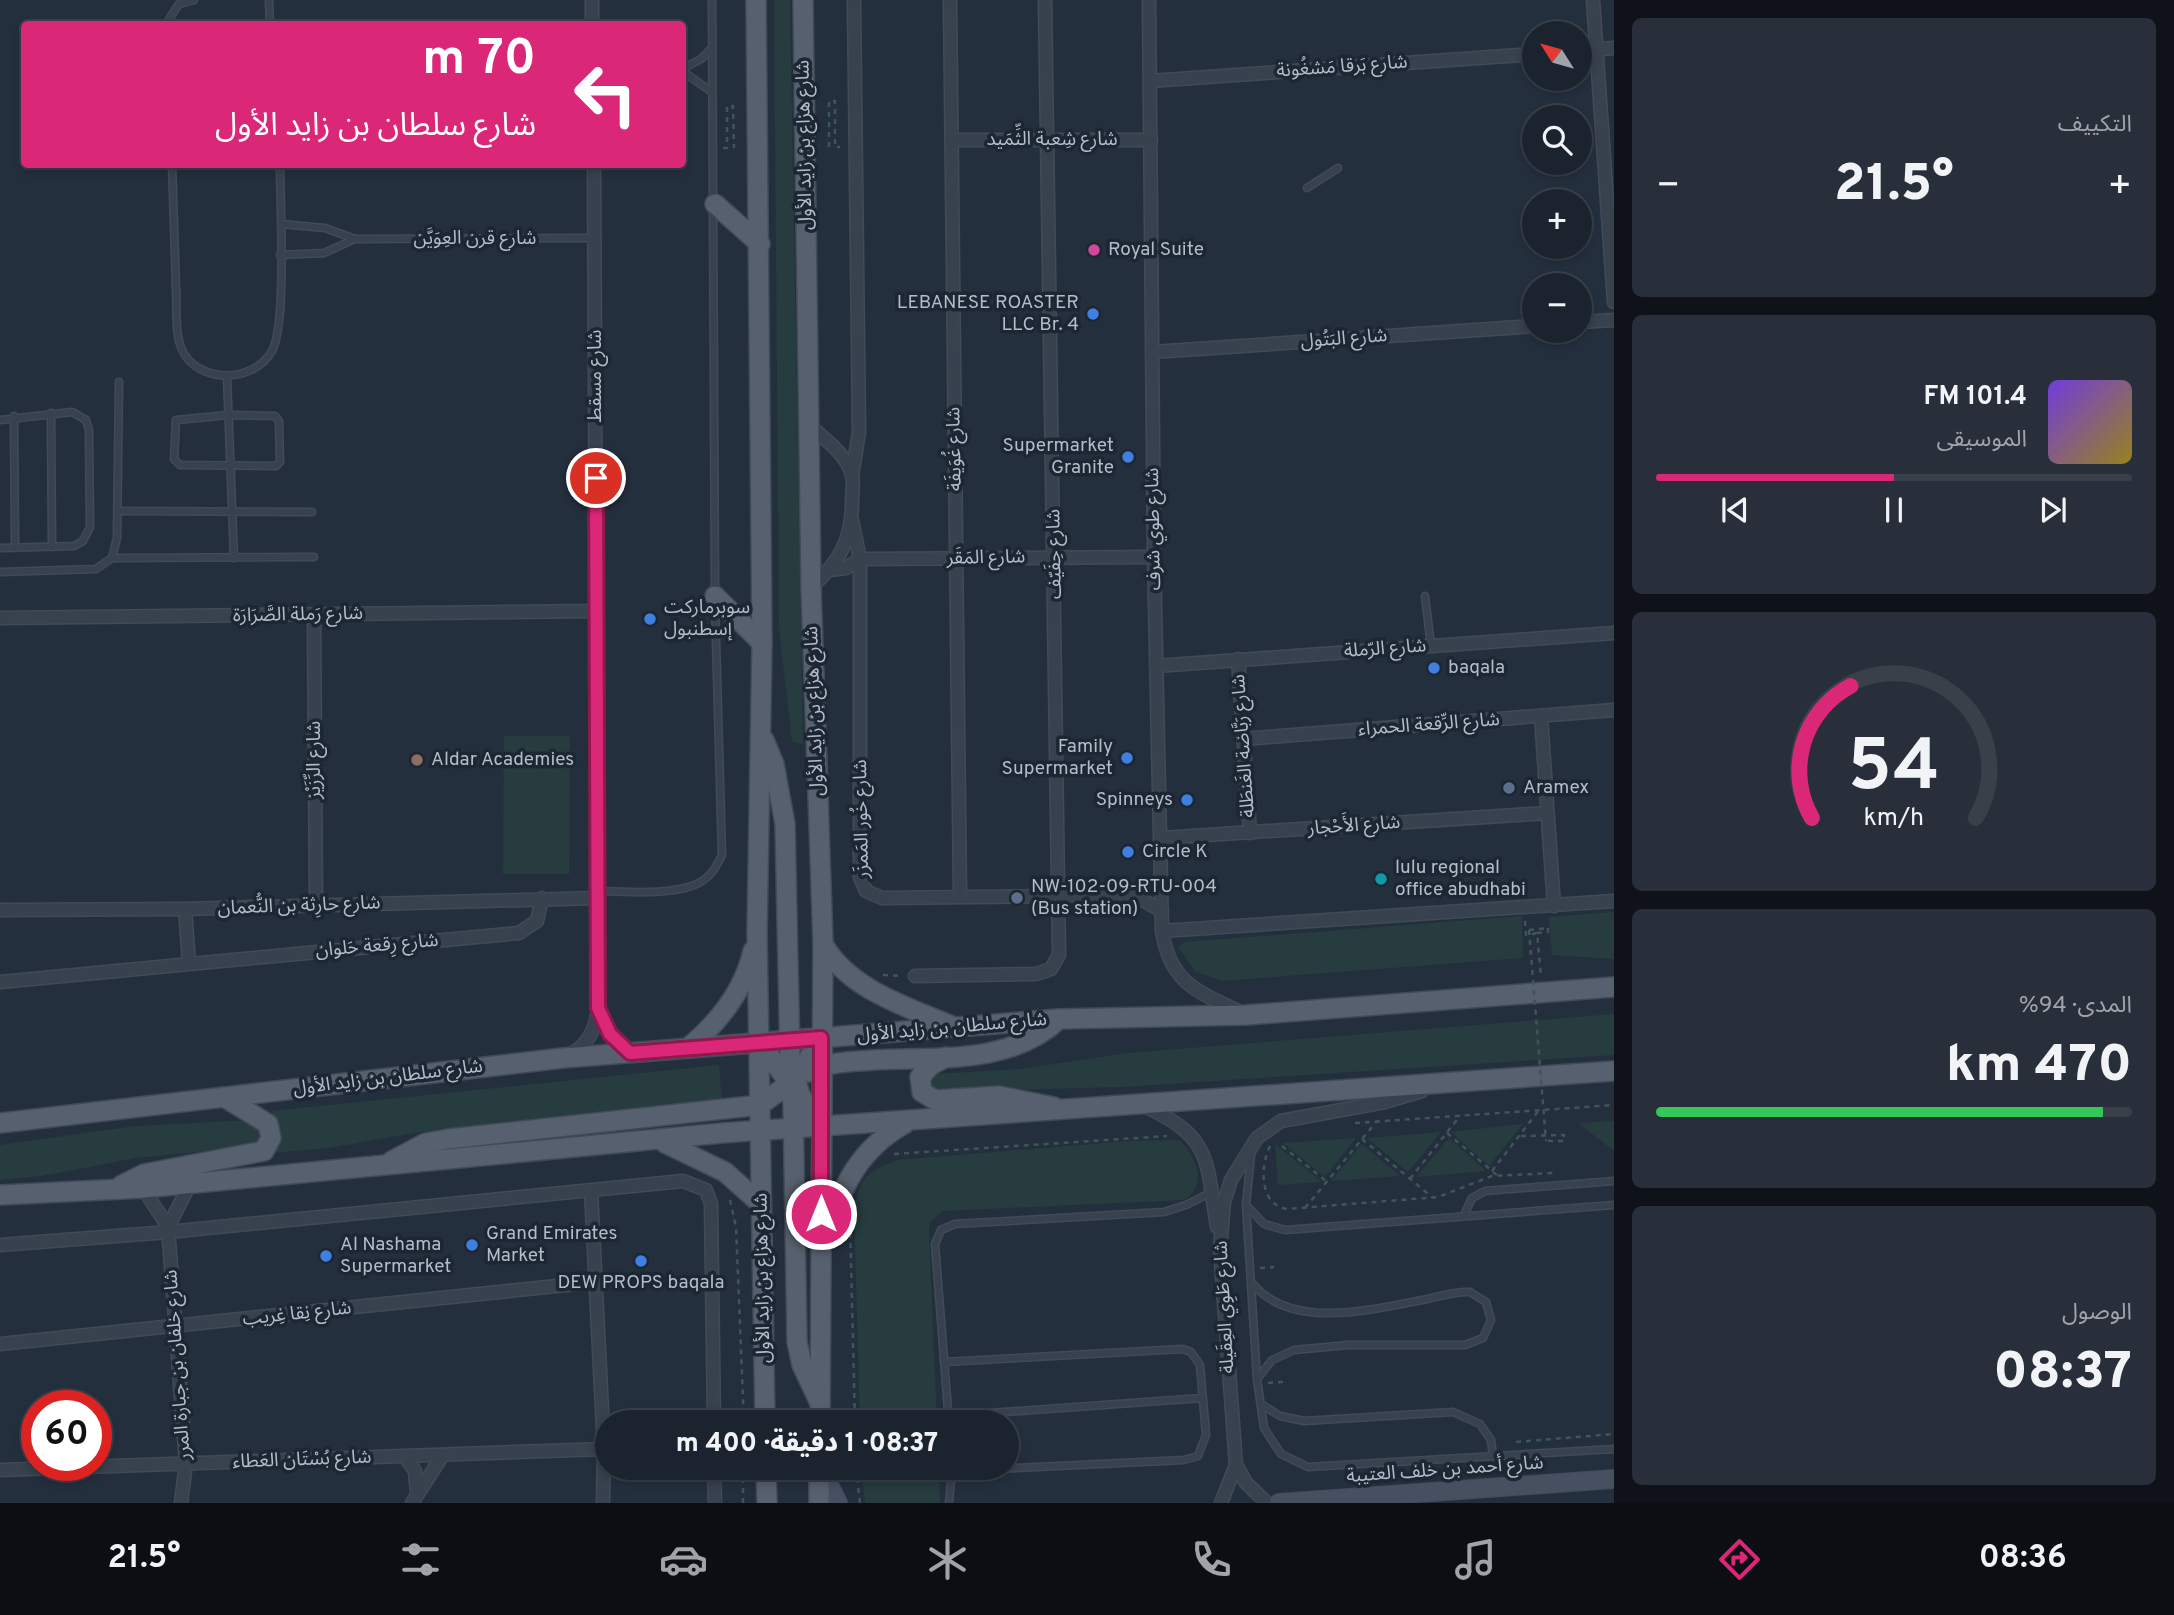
<!DOCTYPE html>
<html lang="ar">
<meta charset="utf-8">
<style>
body{margin:0;font-family:Overpass,"Noto Sans Arabic",sans-serif;background:#282f3a;color:#f1f3f6;direction:rtl;height:100vh;display:flex;flex-direction:column;font-size:26px;white-space:nowrap}
*{box-sizing:border-box;margin:0}
p{font-size:23px;color:#a0a4aa}
.icon{flex:none;width:38px;height:38px;fill:none;stroke:currentColor;stroke-width:2;stroke-linecap:round;stroke-linejoin:round}
.map{position:relative;flex:1;overflow:hidden;direction:ltr}
.sheet{display:flex;flex-direction:column;gap:18px;padding:18px;background:#0f1319;width:560px}
.sheet>*{flex:none}
.banner{position:absolute;left:21px;top:21px;width:665px;height:147px;border-radius:7px;box-shadow:0 4px 10px #0003,0 0 0 2px #39404a;direction:rtl;background:#db2777;color:#fff;overflow:hidden}
.needle{width:46px;rotate:307deg}
.controls{position:absolute;left:1522px;top:21px;display:grid;gap:14px}
.controls a{display:grid;place-items:center;width:70px;height:70px;border-radius:50%;background:#1b232e;box-shadow:0 4px 10px #0003,0 0 0 2px #39404a;font-size:35px}
.speed{position:absolute;left:21px;top:1390px;display:flex;gap:14px;font-size:35px;font-weight:700;text-align:center}
.speed>*{display:grid;place-content:center;width:91px;height:91px;border-radius:50%;background:#1b232e;box-shadow:0 4px 10px #0003,0 0 0 2px #39404a;line-height:1}
.speed .limit{border:10px solid #d22;background:#fff;color:#111}
.pin{position:absolute;display:grid;place-items:center;width:60px;height:60px;color:#fff;margin:-30px;border:4px solid #fff;border-radius:50%;box-shadow:0 2px 7px #0007}
.me{position:absolute;width:77px;margin:-38px;rotate:0deg;stroke-linejoin:round;filter:drop-shadow(0 0 5px #0008)}
.turn{display:flex;align-items:center;gap:24px;height:147px;padding:0 35px;font-size:32px}
.turn .icon{width:91px;height:91px;stroke-width:2.5}
.turn b{display:block;font-size:49px;line-height:60px}
.big{font-size:52px;font-weight:800;line-height:1.1}
.sheet .card{flex:1;display:flex;flex-direction:column;justify-content:center;gap:10px;min-width:0;padding:0 24px;border-radius:10px;background:#282f3a}
.sheet .dial{align-items:center;gap:0}
.dial svg{height:182px;overflow:visible;fill:none;stroke:#39404a;stroke-width:7;stroke-linecap:round;text-anchor:middle}
.dial text{fill:#f1f3f6;stroke:none}
.song{display:flex;align-items:center;gap:21px}
.cover{width:84px;height:84px;border-radius:10px;background:linear-gradient(135deg,hsl(260 70% 55%),hsl(50 70% 35%))}
.played{height:7px;border-radius:4px;background:linear-gradient(90deg,#db2777 50%,#39404a 50%)}
.keys{display:flex;justify-content:space-around;direction:ltr}
.heat{display:flex;justify-content:space-between;align-items:center;font-size:38px;direction:ltr}
.charge{height:10px;border-radius:5px;background:linear-gradient(90deg,#34c759 94%,#39404a 0)}
.trip{position:absolute;left:595px;top:1410px;width:424px;height:70px;border-radius:35px;background:#1b232e;box-shadow:0 4px 10px #0003,0 0 0 2px #39404a;font-weight:800;line-height:70px;text-align:center;direction:rtl}
.menu{display:flex;height:112px;justify-content:space-around;align-items:center;background:#0b0e12;color:#a0a4aa}
.menu .icon{width:49px;height:49px}
.menu .current{color:#db2777}
.menu b{font-size:32px;color:#f1f3f6}
main{display:flex;flex:1;min-height:0}
.map>svg:first-child{display:block}
</style>
<main>
<section class="sheet">
<div class="card"><p>التكييف</p>
<div class="heat"><a>−</a><b class="big">21.5°</b><a>+</a></div>
</div>
<div class="card">
<div class="song"><i class="cover"></i><div><b>101.4 FM</b><p>الموسيقى</p></div></div>
<div class="played"></div>
<div class="keys"><svg class="icon" aria-label="previous" viewBox="0 0 24 24"><path d="M18 5L8 12l10 7zM5 5v14"/></svg><svg class="icon" aria-label="pause" viewBox="0 0 24 24"><path d="M8 5v14M16 5v14"/></svg><svg class="icon" aria-label="next" viewBox="0 0 24 24"><path d="M6 5l10 7-10 7zM19 5v14"/></svg></div>
</div>
<div class="card dial"><svg viewBox="0 0 100 80">
<path d="M14 69A42 42 0 1 1 86 69"/>
<path d="M14 69A42 42 0 0 1 31 11" stroke="#db2777"/>
<text x="50" y="56" font-size="32" font-weight="700">54</text>
<text x="50" y="72" font-size="11">km/h</text>
</svg></div>
<div class="card"><p>المدى · 94%</p><b class="big">470 km</b><div class="charge"></div></div>
<div class="card"><p>الوصول</p><b class="big">08:37</b></div>
</section>
<div class="map">
<svg width="1614" height="1503" viewBox="0 0 1614 1503">
<rect width="100%" height="100%" fill="#242f3e"/>
<g fill="#263c3f">
<path d="M774 0H790L803 744 792 742 779 629Z"/>
<path d="M504 736H570L569 874H503Z"/>
<path d="M1614 912V959L1552 955 1549 917Z"/>
<path d="M1522 916 1523 958 1222 981 1195 971 1178 947 1184 942Z"/>
<path d="M1614 1014V1055L1122 1087 937 1092 928 1088 930 1076 935 1074 1020 1069 1127 1053Z"/>
<path d="M719 1065 722 1101 439 1129 328 1148 272 1153C277 1137 281 1126 271 1111Z"/>
<path d="M252 1120 261 1131 256 1145 249 1147 136 1158 42 1176 0 1180V1145L135 1126Z"/>
<path d="M1614 1121V1151L1578 1123Z"/>
<path d="M1523 1124 1489 1166 1451 1132Z"/>
<path d="M1441 1132 1408 1172 1367 1138Z"/>
<path d="M1356 1138 1325 1177 1283 1143Z"/>
<path d="M1449 1138 1486 1171 1416 1177Z"/>
<path d="M1180 1140C1196 1158 1209 1183 1184 1200L943 1211 930 1222 929 1232 937 1423H860L854 1208C861 1176 867 1172 897 1160L1129 1141Z"/>
<path d="M1275 1144 1322 1182 1278 1185Z"/>
<path d="M1362 1144 1400 1176 1331 1181Z"/>
<path d="M861 1468H939L940 1503H865Z"/>
</g>
<g fill="none" stroke-linecap="round" stroke-linejoin="round">
<g stroke="#414a57" stroke-width="9">
<g id="lane">
<path d="M269 0 270 24"/>
<path d="M712 0 715 593"/>
<path d="M166 24 179 4 194 0"/>
<path d="M682 69 701 59 712 48"/>
<path d="M682 71 712 92"/>
<path d="M172 164C173 206 175 247 176 288 177 305 175 325 179 341 189 384 252 386 272 351 287 324 280 201 280 164"/>
<path d="M1307 188 1338 168"/>
<path d="M281 224 325 228 355 239 593 238"/>
<path d="M280 255 324 253 355 239"/>
<path d="M227 376 234 558"/>
<path d="M51 413 52 547"/>
<path d="M228 415 275 416 279 421 280 462 276 466 180 465 174 459 176 420Z"/>
<path d="M14 416 15 548"/>
<path d="M0 420 72 412 86 420 89 430 90 527 83 541 74 546 0 548"/>
<path d="M118 511 312 512"/>
<path d="M112 558 314 557"/>
<path d="M0 572 96 569 112 558 117 538 119 382"/>
<path d="M1425 596 1431 646"/>
<path d="M598 891C625 892 679 896 702 881 712 875 717 865 722 855L715 604"/>
<path d="M1251 1155 1246 1205 1257 1379 1264 1428 1281 1454 1308 1467 1614 1449"/>
<path d="M1248 1207 1264 1224 1285 1230 1614 1205"/>
<path d="M1464 1215 1472 1198 1485 1191 1614 1181"/>
<path d="M1253 1284C1291 1330 1370 1310 1422 1300 1438 1297 1454 1291 1470 1292L1486 1302 1491 1320 1483 1338 1465 1345H1348L1294 1350 1272 1360 1258 1378"/>
<path d="M944 1362 1183 1349 1191 1352 1200 1365 1206 1435 1198 1456 1184 1460 952 1471"/>
<path d="M1261 1404 1280 1416 1304 1421 1453 1412 1480 1424 1491 1440 1493 1456"/>
<path d="M949 1416 1202 1398"/>
<path d="M949 1423 935 1244 941 1230 955 1224 1164 1212 1186 1205 1212 1192"/>
<path d="M949 1503 952 1470"/>
</g>
</g>
<g stroke="#414a57" stroke-width="15">
<g id="street">
<path d="M592 0V24"/>
<path d="M950 0 960 897"/>
<path d="M1149 0 1154 557 1162 931C1170 984 1199 992 1242 1013"/>
<path d="M1593 0 1614 302"/>
<path d="M1580 51 1614 48"/>
<path d="M1150 81 1535 54"/>
<path d="M952 140H1151"/>
<path d="M1580 322 1614 320"/>
<path d="M1153 352 1535 326"/>
<path d="M810 426C825 439 847 455 852 475 854 483 852 494 852 503 852 541 838 563 811 588"/>
<path d="M852 476 859 432 854 0"/>
<path d="M852 520 860 559V877L866 891 882 898 1134 895 1161 879"/>
<path d="M830 570 846 568 860 559 1154 557"/>
<path d="M314 615 316 905"/>
<path d="M0 618 596 611"/>
<path d="M1238 659 1250 833"/>
<path d="M1156 666 1614 633"/>
<path d="M1541 716 1554 906"/>
<path d="M1243 739 1614 710"/>
<path d="M1161 838 1547 813"/>
<path d="M1134 895 1162 911"/>
<path d="M185 909 189 963"/>
<path d="M0 910 185 909 598 898"/>
<path d="M1162 931 1614 901"/>
<path d="M915 976 1036 974 1051 969 1059 955 1045 0"/>
<path d="M0 982 519 933 537 921 542 898"/>
<path d="M599 1009 610 1034 630 1053"/>
<path d="M569 1055C588 1046 596 1029 598 1008L594 164"/>
<path d="M1144 1106C1212 1137 1206 1159 1217 1227"/>
<path d="M143 1188 168 1227 186 1463 181 1503"/>
<path d="M591 1191 604 1449 603 1503"/>
<path d="M168 1227 190 1184"/>
<path d="M0 1245 168 1232 683 1181 706 1190 711 1204 714 1423"/>
<path d="M0 1344 595 1282"/>
<path d="M405 1457 415 1471 417 1493"/>
<path d="M714 1468 715 1503"/>
<path d="M0 1470 604 1449"/>
<path d="M412 1503 443 1455"/>
<path d="M1221 1503 1236 1465"/>
<path d="M1267 1503 1246 1483 1236 1465 1220 1248 1224 1202 1231 1180 1257 1138 1281 1121 1385 1102 1422 1091"/>
</g>
</g>
<g stroke="#414a57" stroke-width="20">
<g id="secondary">
<path d="M821 1468 838 1503"/>
<path d="M1279 1503 1614 1479"/>
</g>
</g>
<g stroke="#414a57" stroke-width="22">
<g id="primary">
<path d="M756 0 762 643 757 933 765 1423"/>
<path d="M803 0 811 588 823 944 820 1423"/>
<path d="M715 204 760 244"/>
<path d="M715 596 762 643"/>
<path d="M764 740 774 764 785 824 790 1057 800 1095 821 1127"/>
<path d="M823 944C849 990 908 1007 954 1027"/>
<path d="M760 1043 785 1077 793 1102 797 1342 802 1365 818 1399"/>
<path d="M688 1048C718 1023 744 991 753 951"/>
<path d="M946 1057 931 1065 920 1077 922 1092 935 1100 999 1096 1054 1107"/>
<path d="M810 1072C829 1061 851 1062 873 1060 935 1057 1011 1065 1059 1019"/>
<path d="M0 1123 563 1058 1059 1019 1246 1015 1614 987"/>
<path d="M665 1143 725 1172 761 1204"/>
<path d="M392 1161 426 1143 448 1139 760 1105 794 1080 819 1043"/>
<path d="M122 1185 144 1174 264 1151 271 1138 268 1124 224 1097"/>
<path d="M0 1195 143 1188 722 1133 1614 1071"/>
<path d="M828 1233C841 1186 860 1149 904 1124"/>
<path d="M766 1468 767 1503"/>
<path d="M819 1503V1468"/>
</g>
</g>
<g stroke="#3f5557" stroke-width="2.5" stroke-dasharray="5 5" stroke-linecap="butt">
<path d="M829 147V101H835V147H840"/>
<path d="M723 148H727V106H733L734 148"/>
<path d="M1525 921 1526 935 1537 933 1541 976"/>
<path d="M1529 930 1548 928"/>
<path d="M1537 933 1548 932V928"/>
<path d="M883 975 901 976"/>
<path d="M1355 1123 1614 1105"/>
<path d="M1447 1133 1498 1176"/>
<path d="M1521 1136 1564 1135V1141H1546"/>
<path d="M1362 1139 1432 1197"/>
<path d="M1270 1146C1260 1166 1259 1205 1287 1209L1438 1197 1492 1176 1553 1173"/>
<path d="M1282 1146 1326 1181"/>
<path d="M894 1154 1167 1136"/>
<path d="M1492 1171 1539 1110"/>
<path d="M1410 1179 1460 1116"/>
<path d="M730 1200 736 1227 744 1423"/>
<path d="M1305 1208 1377 1121"/>
<path d="M850 1223 855 1423"/>
<path d="M1260 1268 1274 1267"/>
<path d="M1268 1383 1283 1382"/>
<path d="M1516 1442 1614 1434"/>
<path d="M856 1468 860 1503"/>
<path d="M743 1503V1468"/>
</g>
<use href="#lane" stroke="#38414e" stroke-width="6"/>
<use href="#street" stroke="#38414e" stroke-width="12"/>
<use href="#secondary" stroke="#465061" stroke-width="18"/>
<use href="#primary" stroke="#56606e" stroke-width="19"/>
<path stroke="#3f5557" stroke-width="2.5" stroke-dasharray="5 5" stroke-linecap="butt" d="M1529 930 1546 1141"/>
</g>
<g fill="none" stroke-linecap="round" stroke-linejoin="round">
<g stroke="#8e194d" stroke-width="18">
<path id="route" d="M596 478 598 1008 610 1034 630 1053 821 1038V1214"/>
</g>
<use href="#route" stroke="#db2777" stroke-width="12"/>
</g>
<circle fill="#d1479c" stroke="#1d2633" stroke-width="2.5" cx="1094" cy="250" r="7"/>
<g fill="#3f7fe0" stroke="#1d2633" stroke-width="2.5">
<circle cx="1093" cy="314" r="7"/>
<circle cx="1128" cy="457" r="7"/>
<circle cx="650" cy="619" r="7"/>
<circle cx="1434" cy="668" r="7"/>
<circle cx="1127" cy="758" r="7"/>
<circle cx="1187" cy="800" r="7"/>
<circle cx="1128" cy="852" r="7"/>
<circle cx="472" cy="1245" r="7"/>
<circle cx="326" cy="1256" r="7"/>
<circle cx="641" cy="1261" r="7"/>
</g>
<circle fill="#8d6e63" stroke="#1d2633" stroke-width="2.5" cx="417" cy="760" r="7"/>
<g fill="#5c6f8a" stroke="#1d2633" stroke-width="2.5">
<circle cx="1509" cy="788" r="7"/>
<circle cx="1017" cy="898" r="7"/>
</g>
<circle fill="#0f9aa8" stroke="#1d2633" stroke-width="2.5" cx="1381" cy="879" r="7"/>
<g text-anchor="middle" dominant-baseline="central" stroke-width="7" stroke-linejoin="round" paint-order="stroke">
<g font-size="19" fill="#b4bcc9" stroke="#1d2633">
<text transform="translate(1342 67) rotate(-4)">شارع بَرقا مَشغُونة</text>
<text x="1052" y="140">شارع شِعبة الثِّمَيد</text>
<text transform="translate(805 145) rotate(-91)">شارع هزاع بن زايد الأول</text>
<text x="475" y="239">شارع قرن العِوَيَّن</text>
<text transform="translate(1344 339) rotate(-4)">شارع البَتُول</text>
<text transform="translate(596 376) rotate(-90)">شارع مسقط</text>
<text transform="translate(955 449) rotate(-91)">شارع غُوَيفَة</text>
<text transform="translate(1154 529) rotate(-91)">شارع طوي شرف</text>
<text transform="translate(1055 554) rotate(-91)">شارع حِفَيّف</text>
<text transform="translate(986 558) rotate(-1)">شارع المَقَر</text>
<text transform="translate(298 615) rotate(-1)">شارع رَملة الصَّرَارَة</text>
<text transform="translate(1385 649) rotate(-4)">شارع الرّملة</text>
<text transform="translate(815 711) rotate(-92)">شارع هزاع بن زايد الأول</text>
<text transform="translate(1429 725) rotate(-4)">شارع الرِّقعة الحمراء</text>
<text transform="translate(1244 746) rotate(-94)">شارع رَبَّاضة الغَنطَلة</text>
<text transform="translate(315 760) rotate(-90)">شارع الرِّزَيْز</text>
<text transform="translate(862 819) rotate(-91)">شارع خُور المَمزَر</text>
<text transform="translate(1354 826) rotate(-4)">شارع الأَحْجار</text>
<text transform="translate(299 906) rotate(-2)">شارع حارِثة بن النُّعمان</text>
<text transform="translate(377 946) rotate(-5)">شارع رِقعة حَلوان</text>
<text transform="translate(952 1028) rotate(-5)">شارع سلطان بن زايد الأول</text>
<text transform="translate(388 1078) rotate(-7)">شارع سلطان بن زايد الأول</text>
<text transform="translate(763 1278) rotate(-91)">شارع هزاع بن زايد الأول</text>
<text transform="translate(1225 1307) rotate(-93)">شارع طَوِي العِقَيلة</text>
<text transform="translate(297 1314) rotate(-6)">شارع نِقا غِريب</text>
<text transform="translate(178 1365) rotate(-94)">شارع خلفان بن جبارة المرر</text>
<text transform="translate(302 1460) rotate(-2)">شارع بُسْتَان العَطاء</text>
<text transform="translate(1445 1470) rotate(-4)">شارع أحمد بن خلف العتيبة</text>
</g>
<g font-size="19" fill="#b4bcc9" stroke="#1d2633" text-anchor="start">
<text x="1108" y="250">Royal Suite</text>
<text x="1079" y="303" text-anchor="end">LEBANESE ROASTER<tspan x="1079" dy="22">LLC Br. 4</tspan></text>
<text x="1114" y="446" text-anchor="end">Supermarket<tspan x="1114" dy="22">Granite</tspan></text>
<text x="664" y="608">سوبرماركت<tspan x="664" dy="22">إسطنبول</tspan></text>
<text x="1448" y="668">baqala</text>
<text x="1113" y="747" text-anchor="end">Family<tspan x="1113" dy="22">Supermarket</tspan></text>
<text x="431" y="760">Aldar Academies</text>
<text x="1523" y="788">Aramex</text>
<text x="1173" y="800" text-anchor="end">Spinneys</text>
<text x="1142" y="852">Circle K</text>
<text x="1395" y="868">lulu regional<tspan x="1395" dy="22">office abudhabi</tspan></text>
<text x="1031" y="887">NW-102-09-RTU-004<tspan x="1031" dy="22">(Bus station)</tspan></text>
<text x="486" y="1234">Grand Emirates<tspan x="486" dy="22">Market</tspan></text>
<text x="340" y="1245">Al Nashama<tspan x="340" dy="22">Supermarket</tspan></text>
<text x="641" y="1283" text-anchor="middle">DEW PROPS baqala</text>
</g>
</g>
</svg>
<div class="controls">
<a><svg class="needle" viewBox="-14 -14 28 28"><path d="M0-13l5 13h-10z" fill="#e53935"/><path d="M0 13l5-13h-10z" fill="#a0a4aa"/></svg></a>
<a><svg class="icon" aria-label="search" viewBox="0 0 24 24"><circle cx="10" cy="10" r="6"/><path d="M15 15l6 6"/></svg></a>
<a>+</a>
<a>−</a>
</div>
<div class="speed"><div class="limit">60</div></div>
<div class="pin" style="left:596px;top:478px;background:#d93025"><svg class="icon" aria-label="arrive" viewBox="0 0 24 24"><path d="M6 21V4h12l-3 4 3 4H6"/></svg></div>
<svg class="me" style="left:821px;top:1214px" viewBox="-20 -20 40 40"><circle r="17" fill="#db2777" stroke="#fff" stroke-width="3"/><path d="M0-11L8 9 0 5-8 9z" fill="#fff"/></svg>
<div class="trip">08:37 · 1 دقيقة · 400 m</div>
<div class="banner">
<div class="turn"><svg class="icon" aria-label="left" viewBox="0 0 24 24"><path d="M17 20v-9H6M10 6l-5 5 5 5"/></svg><div><b>70 m</b>شارع سلطان بن زايد الأول</div></div>
</div>
</div>
</main>
<nav class="menu">
<b>08:36</b>
<svg class="icon current" aria-label="directions" viewBox="0 0 24 24"><path d="M12 3l9 9-9 9-9-9zM9 14v-3h6M13 9l2 2-2 2"/></svg>
<svg class="icon" aria-label="music" viewBox="0 0 24 24"><path d="M9 18V5l10-2v13"/><circle cx="6" cy="18" r="3"/><circle cx="16" cy="16" r="3"/></svg>
<svg class="icon" aria-label="phone" viewBox="0 0 24 24"><path d="M5 4h4l2 5-3 2q2 4 5 5l2-3 5 2v4C11 20 4 13 5 4z"/></svg>
<svg class="icon" aria-label="climate" viewBox="0 0 24 24"><path d="M12 3v18M4 7l16 10M4 17L20 7"/></svg>
<svg class="icon" aria-label="car" viewBox="0 0 24 24"><path d="M5 17H2v-5l4-1 3-4h7l3 4 3 1v5h-3M9 17h6M6 11h13"/><circle cx="7" cy="17" r="2"/><circle cx="17" cy="17" r="2"/></svg>
<svg class="icon" aria-label="filters" viewBox="0 0 24 24"><path d="M4 7h16M4 17h16"/><circle cx="9" cy="7" r="2"/><circle cx="15" cy="17" r="2"/></svg>
<b>21.5°</b>
</nav>
